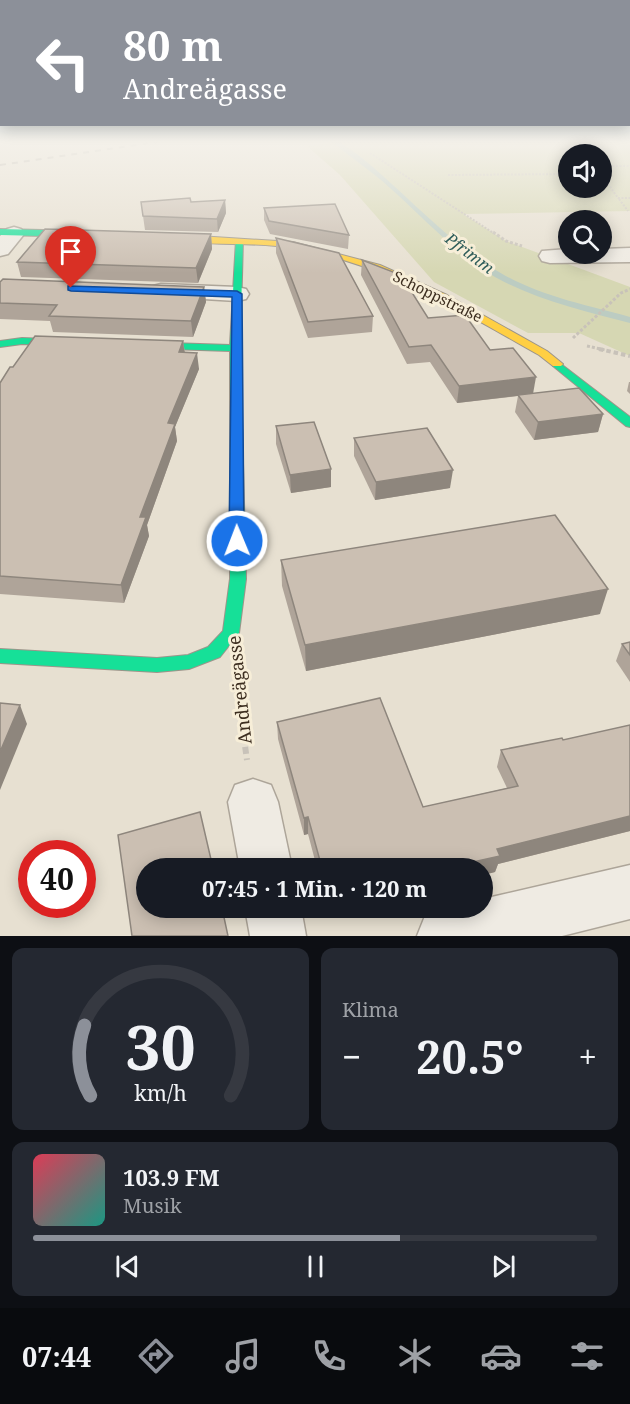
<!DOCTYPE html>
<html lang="de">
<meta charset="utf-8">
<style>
body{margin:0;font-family:"Noto Serif",serif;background:#242831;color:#f1f3f6;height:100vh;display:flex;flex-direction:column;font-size:22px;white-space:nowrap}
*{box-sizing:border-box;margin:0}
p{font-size:20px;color:#9ea1a6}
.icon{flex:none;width:33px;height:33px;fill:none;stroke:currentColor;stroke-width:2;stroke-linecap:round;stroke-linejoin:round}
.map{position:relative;height:936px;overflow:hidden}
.panel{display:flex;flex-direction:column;gap:12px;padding:12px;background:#0d0f14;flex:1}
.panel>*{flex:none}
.top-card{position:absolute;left:0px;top:0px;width:630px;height:126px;box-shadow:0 3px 15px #0003;background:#8c9099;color:#fff;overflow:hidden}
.fabs{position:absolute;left:558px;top:144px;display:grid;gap:12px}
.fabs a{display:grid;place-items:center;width:54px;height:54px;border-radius:50%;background:#171b24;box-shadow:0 3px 15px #0003;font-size:30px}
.speed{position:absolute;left:18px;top:840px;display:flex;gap:12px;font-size:30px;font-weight:700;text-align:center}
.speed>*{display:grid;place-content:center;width:78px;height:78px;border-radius:50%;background:#171b24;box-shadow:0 3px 15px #0003;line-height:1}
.speed .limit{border:9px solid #d22;background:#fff;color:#111}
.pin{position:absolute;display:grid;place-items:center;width:51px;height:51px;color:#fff;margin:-62px -26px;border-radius:50% 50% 50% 0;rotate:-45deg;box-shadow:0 0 6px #0007}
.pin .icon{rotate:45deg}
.me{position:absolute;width:66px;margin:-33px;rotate:359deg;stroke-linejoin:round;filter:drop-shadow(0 0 4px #0008)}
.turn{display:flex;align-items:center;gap:21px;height:126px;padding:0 24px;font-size:27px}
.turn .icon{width:78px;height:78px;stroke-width:2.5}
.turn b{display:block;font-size:42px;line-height:51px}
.big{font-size:45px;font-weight:700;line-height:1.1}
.panel .card{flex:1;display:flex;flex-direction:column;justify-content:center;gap:9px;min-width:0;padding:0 21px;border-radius:12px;background:#242831}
.panel .dial{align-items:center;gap:0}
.dial svg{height:156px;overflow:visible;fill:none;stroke:#363941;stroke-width:7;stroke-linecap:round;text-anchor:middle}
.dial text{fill:#f1f3f6;stroke:none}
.song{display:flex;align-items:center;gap:18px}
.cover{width:72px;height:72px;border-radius:9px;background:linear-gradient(135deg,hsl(350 70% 55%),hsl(170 70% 35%))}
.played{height:6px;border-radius:3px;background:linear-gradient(90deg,#8c9099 65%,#363941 65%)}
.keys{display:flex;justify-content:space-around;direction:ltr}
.heat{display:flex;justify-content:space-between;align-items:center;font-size:33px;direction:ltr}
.panel .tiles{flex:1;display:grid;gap:12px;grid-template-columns:1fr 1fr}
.card:last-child{grid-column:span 2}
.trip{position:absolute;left:136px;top:858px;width:357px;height:60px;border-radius:30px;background:#171b24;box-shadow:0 3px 15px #0003;font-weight:700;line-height:60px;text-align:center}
.dock{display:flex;height:96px;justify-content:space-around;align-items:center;background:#090b0e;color:#9ea1a6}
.dock .icon{width:42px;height:42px}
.dock .selected{color:#8c9099}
.dock b{font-size:27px;color:#f1f3f6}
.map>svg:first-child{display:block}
</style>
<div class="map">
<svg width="630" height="936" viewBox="0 0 630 936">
<rect width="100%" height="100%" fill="#e7e0d1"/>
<path fill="#d6d7b3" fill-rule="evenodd" d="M335 142H630V211L463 214 506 241 630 287V356L579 333H528L434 282 340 175 307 146ZM568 154H602V188H568Z"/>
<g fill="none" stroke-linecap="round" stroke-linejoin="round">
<path fill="#bcccc2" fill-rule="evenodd" d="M332 142H339L357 154C405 192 446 241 499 272 539 296 586 305 630 317V323C584 311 537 300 495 277 456 254 424 218 390 188 372 171 351 158 332 142Z"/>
<g stroke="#ada599" stroke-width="3">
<g id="street">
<path d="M14 227 21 229 25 233 8 254 0 256V236L7 229Z"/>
<path d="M630 248V262L550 263 542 261 539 256 542 251 568 249V254H602V249Z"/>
<path d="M161 284 237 287 246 289 249 294 246 299 237 301 153 296 149 291 153 286Z"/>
<path d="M253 779 271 785 278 802 292 868H240L228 802 235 785Z"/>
<path d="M630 865V919L562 936H417L425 916 445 908H483V899Z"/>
<path d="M245 908H301L306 936H250Z"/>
</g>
</g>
<g stroke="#9c958a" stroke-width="2">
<g id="fast">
<path d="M0 229 86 231 90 234 86 237 0 235Z"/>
<path d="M236 239 243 241 240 348 246 579 239 633 220 657 189 669 157 672 0 663V649L157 658 188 655 208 647 223 631 230 579V351L139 348 134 345 139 342 230 345Z"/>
<path d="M22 338 76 340 81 343 76 346 22 344 0 347V341Z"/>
<path d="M557 361 630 417V427L626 426 553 366V362Z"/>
</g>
</g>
<g stroke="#9c958a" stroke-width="2">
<path id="slow" d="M168 234 293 242 380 265 447 295 547 351 563 364 561 366H553L539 355C461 311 383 263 293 248 251 241 207 247 165 239L164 237Z"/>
</g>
<g stroke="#c8c2b9" stroke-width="2" stroke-dasharray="2 1.5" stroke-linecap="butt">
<path d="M580 142 588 154"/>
<path d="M370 153 495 234"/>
<path d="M602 166H630"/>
<path d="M448 175 568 174"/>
<path d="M602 175 618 198H630"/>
<path d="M619 199 628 211"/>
</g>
<g stroke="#c8c2b9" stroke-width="3" stroke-dasharray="3 2" stroke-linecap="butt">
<path d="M493 232 506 241 522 246"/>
<path d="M573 338 621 293 630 289"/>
<path d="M587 346 605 350"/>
</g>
<path stroke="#c8c2b9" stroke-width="4" stroke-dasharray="4.5 3" stroke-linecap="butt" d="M599 349 630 356"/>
<path stroke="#c8c2b9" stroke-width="4.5" stroke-dasharray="5 4" stroke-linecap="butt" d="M236 681 237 691"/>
<path stroke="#c8c2b9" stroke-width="6" stroke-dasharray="7 4.5" stroke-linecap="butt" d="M237 690 247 760"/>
<use href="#street" fill="#efebe3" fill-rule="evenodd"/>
<use href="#fast" fill="#16e098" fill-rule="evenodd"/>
<use href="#slow" fill="#ffcf43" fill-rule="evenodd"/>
<path stroke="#afaaa2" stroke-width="2" stroke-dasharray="6 6" stroke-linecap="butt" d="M0 165 157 142"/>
</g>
<g fill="#afa499">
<path d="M225 200 226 213 218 232 145 230 141 202H191Z"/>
<path d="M264 208 349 235 348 249 270 234 264 220Z"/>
<path d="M211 234 212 249 198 283 21 277 17 262Z"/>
<path d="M276 238 373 316 372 332 308 338 276 253Z"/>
<path d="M362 260 428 318 490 350 533 393 603 414 598 432 534 440 515 412 518 396 457 403 430 362 407 364 361 275Z"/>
<path d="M0 282 204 287 206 302 193 337 53 332 50 321 0 319Z"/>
<path d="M183 341 185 352 199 369 175 427 177 441 147 525 149 536 124 603 0 594V383L13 367Z"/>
<path d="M629 382H630V394L627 391Z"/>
<path d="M276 426 331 469V487L291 493 276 444Z"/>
<path d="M354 438 450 488 375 500 354 456Z"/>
<path d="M281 560 600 614 306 671 282 586Z"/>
<path d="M630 642V682L616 661 622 644Z"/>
<path d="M277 722 423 807 507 788 497 767 501 750 563 740 630 725V831L498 864 495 872 483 875V868H317L308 834 304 835 278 739Z"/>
<path d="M327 908H369L330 918Z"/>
</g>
<g fill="#8e867d">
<path d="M225 200 226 213 218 232 217 219Z"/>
<path d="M211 234 212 249 198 283 196 268Z"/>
<path d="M204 287 206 302 193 337 191 321Z"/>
<path d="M183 341 185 357 179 352Z"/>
<path d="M197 353 199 369 175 427 177 441 147 525 149 536 124 603 121 585 140 517 168 423Z"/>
<path d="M536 377 533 394 457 403 459 386Z"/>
<path d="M603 414 598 432 534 440 538 422Z"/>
<path d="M331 469V487L291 493 290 475Z"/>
<path d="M453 470 450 488 375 500 376 482Z"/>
<path d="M608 589 600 614 306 671 305 645Z"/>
<path d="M20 705 27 724 0 790V752Z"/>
<path d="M630 816V831L498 864 495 872 483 875V868H446L497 849Z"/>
<path d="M308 817V834L304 835V818Z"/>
<path d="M330 908H369L330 918Z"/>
</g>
<g fill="#cbbfb2" stroke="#8e867d" stroke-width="1.5">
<path d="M190 198 191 202 225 200 217 219 143 216 141 202Z"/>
<path d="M335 204 349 235 269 221 264 208Z"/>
<path d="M45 229 211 234 196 268 17 262Z"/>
<path d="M276 238 339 253 373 316 308 322Z"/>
<path d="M362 260 401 275 428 318 465 315 490 350 513 348 536 377 459 386 431 345 409 347Z"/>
<path d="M3 279 204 287 191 321 49 316 57 305 0 303V282Z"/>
<path d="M35 336 183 341 179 352 197 353 168 423 175 424 140 517H146L121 585 0 576V383L10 367H13Z"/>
<path d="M579 388 603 414 538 422 518 395Z"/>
<path d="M314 422 331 469 290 475 276 426Z"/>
<path d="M427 428 453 470 376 482 354 438Z"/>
<path d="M555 515 608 589 305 645 281 560Z"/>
<path d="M630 642V655L622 644Z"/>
<path d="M380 698 423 807 518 786 501 750 562 738 563 740 630 725V816L497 849 500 856 446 868H322L308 817 304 818 277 722Z"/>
<path d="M0 703 20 705 0 752Z"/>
<path d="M200 812 213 868H147V908H222L228 936H132L118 835Z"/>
</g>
<linearGradient id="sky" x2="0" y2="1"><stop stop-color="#96bed9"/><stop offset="0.52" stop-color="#f4f1ea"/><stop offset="1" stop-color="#f4f1ea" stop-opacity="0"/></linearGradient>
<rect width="630" height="273" fill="url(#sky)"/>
<path fill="#1a73e8" stroke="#114b97" stroke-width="1.5" d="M68 286 237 291 242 294 244 541 242 545 237 546 229 541 232 297 71 291 68 290Z"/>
<g text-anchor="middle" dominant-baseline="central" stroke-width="6" stroke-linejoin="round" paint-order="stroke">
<g font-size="15" fill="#3d2e20" stroke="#f7eed8">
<text transform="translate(438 296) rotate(26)">Schoppstraße</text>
</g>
<g font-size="16" font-style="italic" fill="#2f5d5a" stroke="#f7eed8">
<text transform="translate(470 253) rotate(37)">Pfrimm</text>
</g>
<g font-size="18" fill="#3d2e20" stroke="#f7eed8">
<text transform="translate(239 690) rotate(-96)">Andreägasse</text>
</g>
</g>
</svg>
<div class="fabs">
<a><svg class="icon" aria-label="sound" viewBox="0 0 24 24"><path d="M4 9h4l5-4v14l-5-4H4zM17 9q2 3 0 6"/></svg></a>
<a><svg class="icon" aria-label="search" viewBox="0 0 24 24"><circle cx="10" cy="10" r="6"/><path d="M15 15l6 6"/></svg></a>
</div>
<div class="speed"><div class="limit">40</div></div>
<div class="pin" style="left:71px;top:288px;background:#d93025"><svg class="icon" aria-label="arrive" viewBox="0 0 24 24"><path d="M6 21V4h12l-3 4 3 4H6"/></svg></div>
<svg class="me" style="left:237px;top:541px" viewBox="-20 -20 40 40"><circle r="17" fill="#1a73e8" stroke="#fff" stroke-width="3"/><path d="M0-11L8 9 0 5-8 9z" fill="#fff"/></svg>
<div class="trip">07:45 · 1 Min. · 120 m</div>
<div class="top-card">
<div class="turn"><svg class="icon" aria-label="left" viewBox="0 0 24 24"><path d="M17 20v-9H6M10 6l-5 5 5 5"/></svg><div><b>80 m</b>Andreägasse</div></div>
</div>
</div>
<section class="panel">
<div class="tiles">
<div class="card dial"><svg viewBox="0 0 100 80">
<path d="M14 69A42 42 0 1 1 86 69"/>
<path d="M14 69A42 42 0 0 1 11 33" stroke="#8c9099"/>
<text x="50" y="56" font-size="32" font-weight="700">30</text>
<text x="50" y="72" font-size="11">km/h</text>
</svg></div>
<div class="card"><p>Klima</p>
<div class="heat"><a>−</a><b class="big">20.5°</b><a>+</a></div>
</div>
<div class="card">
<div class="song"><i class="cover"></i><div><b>103.9 FM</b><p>Musik</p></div></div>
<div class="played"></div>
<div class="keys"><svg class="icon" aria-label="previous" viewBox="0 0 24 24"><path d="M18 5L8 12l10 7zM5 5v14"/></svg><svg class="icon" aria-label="pause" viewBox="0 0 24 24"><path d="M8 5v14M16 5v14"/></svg><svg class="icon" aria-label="next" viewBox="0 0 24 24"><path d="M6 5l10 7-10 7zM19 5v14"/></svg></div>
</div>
</div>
</section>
<nav class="dock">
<b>07:44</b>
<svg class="icon selected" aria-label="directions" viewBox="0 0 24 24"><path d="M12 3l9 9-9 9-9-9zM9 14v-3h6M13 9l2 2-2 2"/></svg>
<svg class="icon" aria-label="music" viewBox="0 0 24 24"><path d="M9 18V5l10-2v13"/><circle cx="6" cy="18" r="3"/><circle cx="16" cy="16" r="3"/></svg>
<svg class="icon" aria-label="phone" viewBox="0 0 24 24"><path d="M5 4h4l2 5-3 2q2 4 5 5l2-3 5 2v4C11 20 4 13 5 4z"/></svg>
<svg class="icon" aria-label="climate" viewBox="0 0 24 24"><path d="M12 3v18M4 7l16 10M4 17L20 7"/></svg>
<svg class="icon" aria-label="car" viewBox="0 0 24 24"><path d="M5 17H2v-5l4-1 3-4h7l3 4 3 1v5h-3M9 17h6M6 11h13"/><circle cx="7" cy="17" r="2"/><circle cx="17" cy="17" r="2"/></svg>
<svg class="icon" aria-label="filters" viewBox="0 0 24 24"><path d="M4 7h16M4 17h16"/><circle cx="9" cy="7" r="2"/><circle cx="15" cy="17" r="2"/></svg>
</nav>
